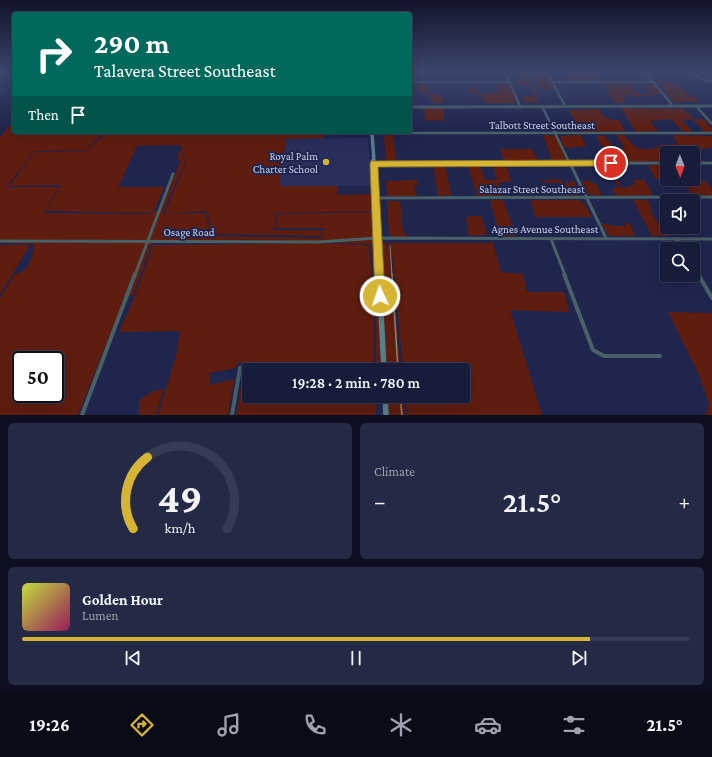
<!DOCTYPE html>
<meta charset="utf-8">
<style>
body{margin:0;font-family:"Crimson Pro",serif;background:#242945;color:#f1f3f6;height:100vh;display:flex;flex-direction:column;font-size:15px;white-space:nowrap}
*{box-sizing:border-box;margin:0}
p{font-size:13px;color:#9ea1af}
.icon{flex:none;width:22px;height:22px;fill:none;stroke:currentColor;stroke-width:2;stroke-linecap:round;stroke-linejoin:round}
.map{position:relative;height:415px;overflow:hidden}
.sheet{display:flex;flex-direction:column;gap:8px;padding:8px;background:#0d0f20;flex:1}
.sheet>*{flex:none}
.guide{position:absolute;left:12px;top:12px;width:400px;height:122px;border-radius:4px;box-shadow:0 4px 16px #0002,0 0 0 1px #363a54;background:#00695c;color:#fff;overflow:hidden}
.needle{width:26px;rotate:179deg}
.controls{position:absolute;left:660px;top:146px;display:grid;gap:8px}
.controls a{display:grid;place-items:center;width:40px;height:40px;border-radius:4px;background:#171c3a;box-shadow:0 4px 16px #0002,0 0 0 1px #363a54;font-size:20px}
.speed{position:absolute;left:12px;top:351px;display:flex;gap:8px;font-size:20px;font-weight:700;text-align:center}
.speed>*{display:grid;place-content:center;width:52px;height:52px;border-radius:50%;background:#171c3a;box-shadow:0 4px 16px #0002,0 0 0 1px #363a54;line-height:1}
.speed .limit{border:2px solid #111;border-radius:6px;background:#fff;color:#111}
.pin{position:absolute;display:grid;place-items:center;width:34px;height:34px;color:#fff;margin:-17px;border:2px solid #fff;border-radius:50%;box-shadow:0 1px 4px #0007}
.me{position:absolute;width:44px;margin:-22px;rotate:357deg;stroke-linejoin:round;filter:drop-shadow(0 0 3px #0008)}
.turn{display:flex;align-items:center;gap:14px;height:84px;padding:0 16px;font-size:18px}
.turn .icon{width:52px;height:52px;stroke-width:2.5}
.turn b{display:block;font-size:28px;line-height:34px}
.then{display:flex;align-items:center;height:38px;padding:0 16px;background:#0003;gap:8px;font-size:15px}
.big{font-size:30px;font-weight:600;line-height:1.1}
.sheet .card{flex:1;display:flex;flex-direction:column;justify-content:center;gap:6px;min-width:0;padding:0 14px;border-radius:6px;background:#242945}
.sheet .dial{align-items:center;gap:0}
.dial svg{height:104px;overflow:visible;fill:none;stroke:#363a54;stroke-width:7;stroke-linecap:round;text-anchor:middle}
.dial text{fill:#f1f3f6;stroke:none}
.song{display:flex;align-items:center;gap:12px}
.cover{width:48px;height:48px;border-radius:6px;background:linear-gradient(135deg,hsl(70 70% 55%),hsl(330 70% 35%))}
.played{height:4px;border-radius:2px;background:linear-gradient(90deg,#d6b534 85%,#363a54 85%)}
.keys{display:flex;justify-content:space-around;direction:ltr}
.heat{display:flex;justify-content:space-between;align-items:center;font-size:22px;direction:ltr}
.sheet .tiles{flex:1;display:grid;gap:8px;grid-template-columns:1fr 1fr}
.card:last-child{grid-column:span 2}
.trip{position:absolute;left:242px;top:363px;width:228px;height:40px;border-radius:4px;background:#171c3a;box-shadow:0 4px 16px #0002,0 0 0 1px #363a54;font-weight:600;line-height:40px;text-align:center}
.menu{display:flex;height:64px;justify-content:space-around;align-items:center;background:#090b17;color:#9ea1af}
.menu .icon{width:28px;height:28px}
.menu .active{color:#d6b534}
.menu b{font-size:18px;color:#f1f3f6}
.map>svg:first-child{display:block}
</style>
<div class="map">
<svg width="712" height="415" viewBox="0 0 712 415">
<rect width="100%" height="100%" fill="#1f254d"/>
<path fill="#282f5d" d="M368 138 372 186H279L286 139Z"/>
<g fill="#5f1d10" fill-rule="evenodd">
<path d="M524 72H527L539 97 536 98 538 103 524 102 521 97 536 95 529 85 518 84 514 80 527 79Z"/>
<path d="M531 72H545L554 89 548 90 540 89Z"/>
<path d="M565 72H595L601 80 569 81Z"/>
<path d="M674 81 688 95 695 97 697 102H674L657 82Z"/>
<path d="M603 83 629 84C637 94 640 95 652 93L643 84H653L662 94 635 97 628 94 623 97 626 103H615Z"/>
<path d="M416 84H425L430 94 441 95 443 103H433C430 93 427 92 418 92Z"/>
<path d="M506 84 509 85 516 103H484L481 95 470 93 469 87H475L477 93H498L496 85Z"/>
<path d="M424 108H444V119L442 121 425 120Z"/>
<path d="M621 108 683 109 694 119H704L712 129V132H705L692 119 682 120 692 132H683L671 119 650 121 658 131 636 132Z"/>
<path d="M599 109C604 119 608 120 619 120L625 131 581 132 569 110Z"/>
<path d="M14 121V132H105L85 150 35 151 7 186 8 187H59L44 213 152 214 155 211 160 212 180 162 177 156 180 149 185 163 162 214 205 213 211 236 321 238 324 230 323 228H276L277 214 372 212 373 243H376L381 370H376L375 295 371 244 318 242 154 243 151 245 133 295 125 296 78 415H0V298L15 274C30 272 32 257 34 244L0 243V137ZM21 360H55V394H21Z"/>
<path d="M108 132H324L323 138 286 139 279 186H337V195L372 194 373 211 276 213 274 230H323L321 236 212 234 206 211 164 214 186 163 180 145 137 146 118 187H164L153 213 46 211 61 185 9 186 35 152 85 151Z"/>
<path d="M393 135 396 162 386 161 384 136Z"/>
<path d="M543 135 556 136 566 161H552Z"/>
<path d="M580 135 587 146 567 148 563 146 560 136Z"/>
<path d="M604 135 614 148H625L616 135H624L636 148C641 148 648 150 651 150L650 148H660L657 145 677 144 673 135 712 136V147L706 148 697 152 703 161 701 162 697 156H693V153H667V161L623 162 620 161 612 148H603L600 144 597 136Z"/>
<path d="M500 149H532L538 161H504Z"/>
<path d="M433 165H445L451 195 438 196Z"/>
<path d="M493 165H506L511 181 498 183 503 197 477 196 468 166H480L485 180H497Z"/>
<path d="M648 165H659L667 176V179H669H655Z"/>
<path d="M555 179 561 180 562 184 573 181 581 193 578 196 561 195 562 187 559 183 542 182 540 181Z"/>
<path d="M681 179 688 181H705L712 189V196L691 195 686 184Z"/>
<path d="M417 180 418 183 414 188 417 196H387L386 181Z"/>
<path d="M587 180 597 185 602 196 587 194 582 182Z"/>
<path d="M615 180H618L620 187 626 188 635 184 633 180H644L653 195 616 196 612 188H618Z"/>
<path d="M490 200H503L516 236 500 237Z"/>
<path d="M531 200H579L585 205 592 217H535Z"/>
<path d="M633 200H647L650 205 652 214 667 236H652Z"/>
<path d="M387 201H400L403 232 406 233 407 237H393L389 234Z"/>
<path d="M470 216H481L487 235 469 236 466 219Z"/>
<path d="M601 223 614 226H625L626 223H630L635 236H614L608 235Z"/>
<path d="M318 243 369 245 373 295 374 370H249V396H375L376 415H236L245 364 238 362 236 368 209 373V385L234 379 228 415H158L176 356 180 331 119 332 134 298 153 245Z"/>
<path d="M380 243H387L391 259 400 370H386Z"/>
<path d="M388 243H493L501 272 523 274 527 292H564L569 312 510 310 542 415H407L405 396H463V370H403L393 259Z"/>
<path d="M0 245H30L0 295Z"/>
<path d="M668 312 712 313V415H706L709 404 699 375Z"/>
<path d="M164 389 156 415H139V400L154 391Z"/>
<path d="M387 396H403L405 415H388Z"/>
</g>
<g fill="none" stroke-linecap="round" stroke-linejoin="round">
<path stroke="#908665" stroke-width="1" d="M390 246 392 275"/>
<g stroke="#908665" stroke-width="1.5">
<path d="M392 274 398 370"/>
<path d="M400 396 402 415"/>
</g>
<g stroke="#476167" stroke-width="2.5">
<path d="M505 72 520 106"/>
<path d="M547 72 565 106"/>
<path d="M645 72 673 106"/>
<path d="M693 72 700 79 712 82"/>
<path d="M410 82H510"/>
<path d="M552 82H654"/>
<path d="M542 106 569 162"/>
<path d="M696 106 712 124"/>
<path d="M372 133H712"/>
</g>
<g stroke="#476167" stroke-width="3">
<path d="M569 161 606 238"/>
<path d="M693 163H712"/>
<path d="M374 164 667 163"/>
<path d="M375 198 712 197"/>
<path d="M551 239 565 275"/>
<path d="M676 239 683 249"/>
<path d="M0 241 319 242 377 238 712 239"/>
<path d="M693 266 698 275"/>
<path d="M135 275 173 174"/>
</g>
<g stroke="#476167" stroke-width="4">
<path d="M564 274 593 350 604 356H660"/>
<path d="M698 274 712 298"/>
<path d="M82 415 135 274"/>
<path d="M232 415 240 368"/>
</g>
<path stroke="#476167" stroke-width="3" d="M410 107 712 106"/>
<path stroke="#56808a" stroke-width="3.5" d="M372 132 374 162"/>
<path stroke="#56808a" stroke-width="4.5" d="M373 161 379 275"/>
<g stroke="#56808a" stroke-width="5.5">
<path d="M379 274 384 370"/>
<path d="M385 396 386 415"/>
</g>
</g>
<linearGradient id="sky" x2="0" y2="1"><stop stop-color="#11142a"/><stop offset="0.55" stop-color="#3c466d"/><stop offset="1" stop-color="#3c466d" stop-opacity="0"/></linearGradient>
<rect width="712" height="130" fill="url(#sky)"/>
<path fill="#d6b534" stroke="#8b7622" d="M611 160 615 163 611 166 378 167 385 296 384 300 380 301 376 300 375 296 370 164 371 161Z"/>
<circle fill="#d6b534" stroke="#1f254d" stroke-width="1.5" cx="326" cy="162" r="4"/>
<g text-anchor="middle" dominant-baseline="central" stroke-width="4" stroke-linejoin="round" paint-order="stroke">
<g font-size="11" fill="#c9d0e9" stroke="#1f254d">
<text x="542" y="125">Talbott Street Southeast</text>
<text x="532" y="189">Salazar Street Southeast</text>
<text x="545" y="229">Agnes Avenue Southeast</text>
<text x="189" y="232">Osage Road</text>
</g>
<g font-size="11" fill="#c9d0e9" stroke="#1f254d" text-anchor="end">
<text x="318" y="156">Royal Palm<tspan x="318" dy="13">Charter School</tspan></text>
</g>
</g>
</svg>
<div class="controls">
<a><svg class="needle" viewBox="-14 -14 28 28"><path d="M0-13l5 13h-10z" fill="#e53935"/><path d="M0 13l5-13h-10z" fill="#9ea1af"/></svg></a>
<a><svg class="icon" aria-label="sound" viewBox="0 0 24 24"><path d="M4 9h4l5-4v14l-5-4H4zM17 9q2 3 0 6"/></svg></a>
<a><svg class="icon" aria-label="search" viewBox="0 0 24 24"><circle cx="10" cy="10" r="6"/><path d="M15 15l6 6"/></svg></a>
</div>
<div class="speed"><div class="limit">50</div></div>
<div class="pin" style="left:611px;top:163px;background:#d93025"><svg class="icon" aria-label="arrive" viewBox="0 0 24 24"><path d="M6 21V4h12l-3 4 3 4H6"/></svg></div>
<svg class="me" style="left:380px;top:296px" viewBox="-20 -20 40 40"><circle r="17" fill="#d6b534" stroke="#fff" stroke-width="3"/><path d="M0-11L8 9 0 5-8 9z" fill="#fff"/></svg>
<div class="trip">19:28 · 2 min · 780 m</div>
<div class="guide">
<div class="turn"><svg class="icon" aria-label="right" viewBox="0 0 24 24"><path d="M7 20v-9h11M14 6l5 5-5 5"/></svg><div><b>290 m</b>Talavera Street Southeast</div></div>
<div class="then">Then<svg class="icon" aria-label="arrive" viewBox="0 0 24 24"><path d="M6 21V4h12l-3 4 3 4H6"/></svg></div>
</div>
</div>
<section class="sheet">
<div class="tiles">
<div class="card dial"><svg viewBox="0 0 100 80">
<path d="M14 69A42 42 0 1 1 86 69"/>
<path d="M14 69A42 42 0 0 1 25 14" stroke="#d6b534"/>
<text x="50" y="56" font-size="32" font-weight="700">49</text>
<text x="50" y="72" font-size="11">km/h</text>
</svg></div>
<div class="card"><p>Climate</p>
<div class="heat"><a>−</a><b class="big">21.5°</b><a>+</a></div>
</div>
<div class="card">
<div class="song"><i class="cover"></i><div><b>Golden Hour</b><p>Lumen</p></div></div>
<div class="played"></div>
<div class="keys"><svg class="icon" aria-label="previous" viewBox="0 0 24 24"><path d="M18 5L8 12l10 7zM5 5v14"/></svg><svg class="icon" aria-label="pause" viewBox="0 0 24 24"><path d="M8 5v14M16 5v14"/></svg><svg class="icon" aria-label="next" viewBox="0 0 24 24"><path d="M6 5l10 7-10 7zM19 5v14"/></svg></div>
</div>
</div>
</section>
<nav class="menu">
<b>19:26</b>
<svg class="icon active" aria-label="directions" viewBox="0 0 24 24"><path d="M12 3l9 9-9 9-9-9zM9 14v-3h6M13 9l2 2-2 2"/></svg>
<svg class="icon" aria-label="music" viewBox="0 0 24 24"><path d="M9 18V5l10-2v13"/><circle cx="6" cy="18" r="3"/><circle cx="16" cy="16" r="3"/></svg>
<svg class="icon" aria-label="phone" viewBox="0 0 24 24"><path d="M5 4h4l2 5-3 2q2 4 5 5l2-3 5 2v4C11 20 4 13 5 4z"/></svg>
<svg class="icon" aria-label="climate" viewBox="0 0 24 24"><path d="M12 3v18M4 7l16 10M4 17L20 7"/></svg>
<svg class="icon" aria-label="car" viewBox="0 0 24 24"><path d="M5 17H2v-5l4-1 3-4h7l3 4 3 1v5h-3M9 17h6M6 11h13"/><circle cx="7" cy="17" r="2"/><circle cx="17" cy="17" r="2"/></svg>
<svg class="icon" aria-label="filters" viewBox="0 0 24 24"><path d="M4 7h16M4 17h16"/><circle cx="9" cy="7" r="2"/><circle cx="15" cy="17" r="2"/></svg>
<b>21.5°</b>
</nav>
